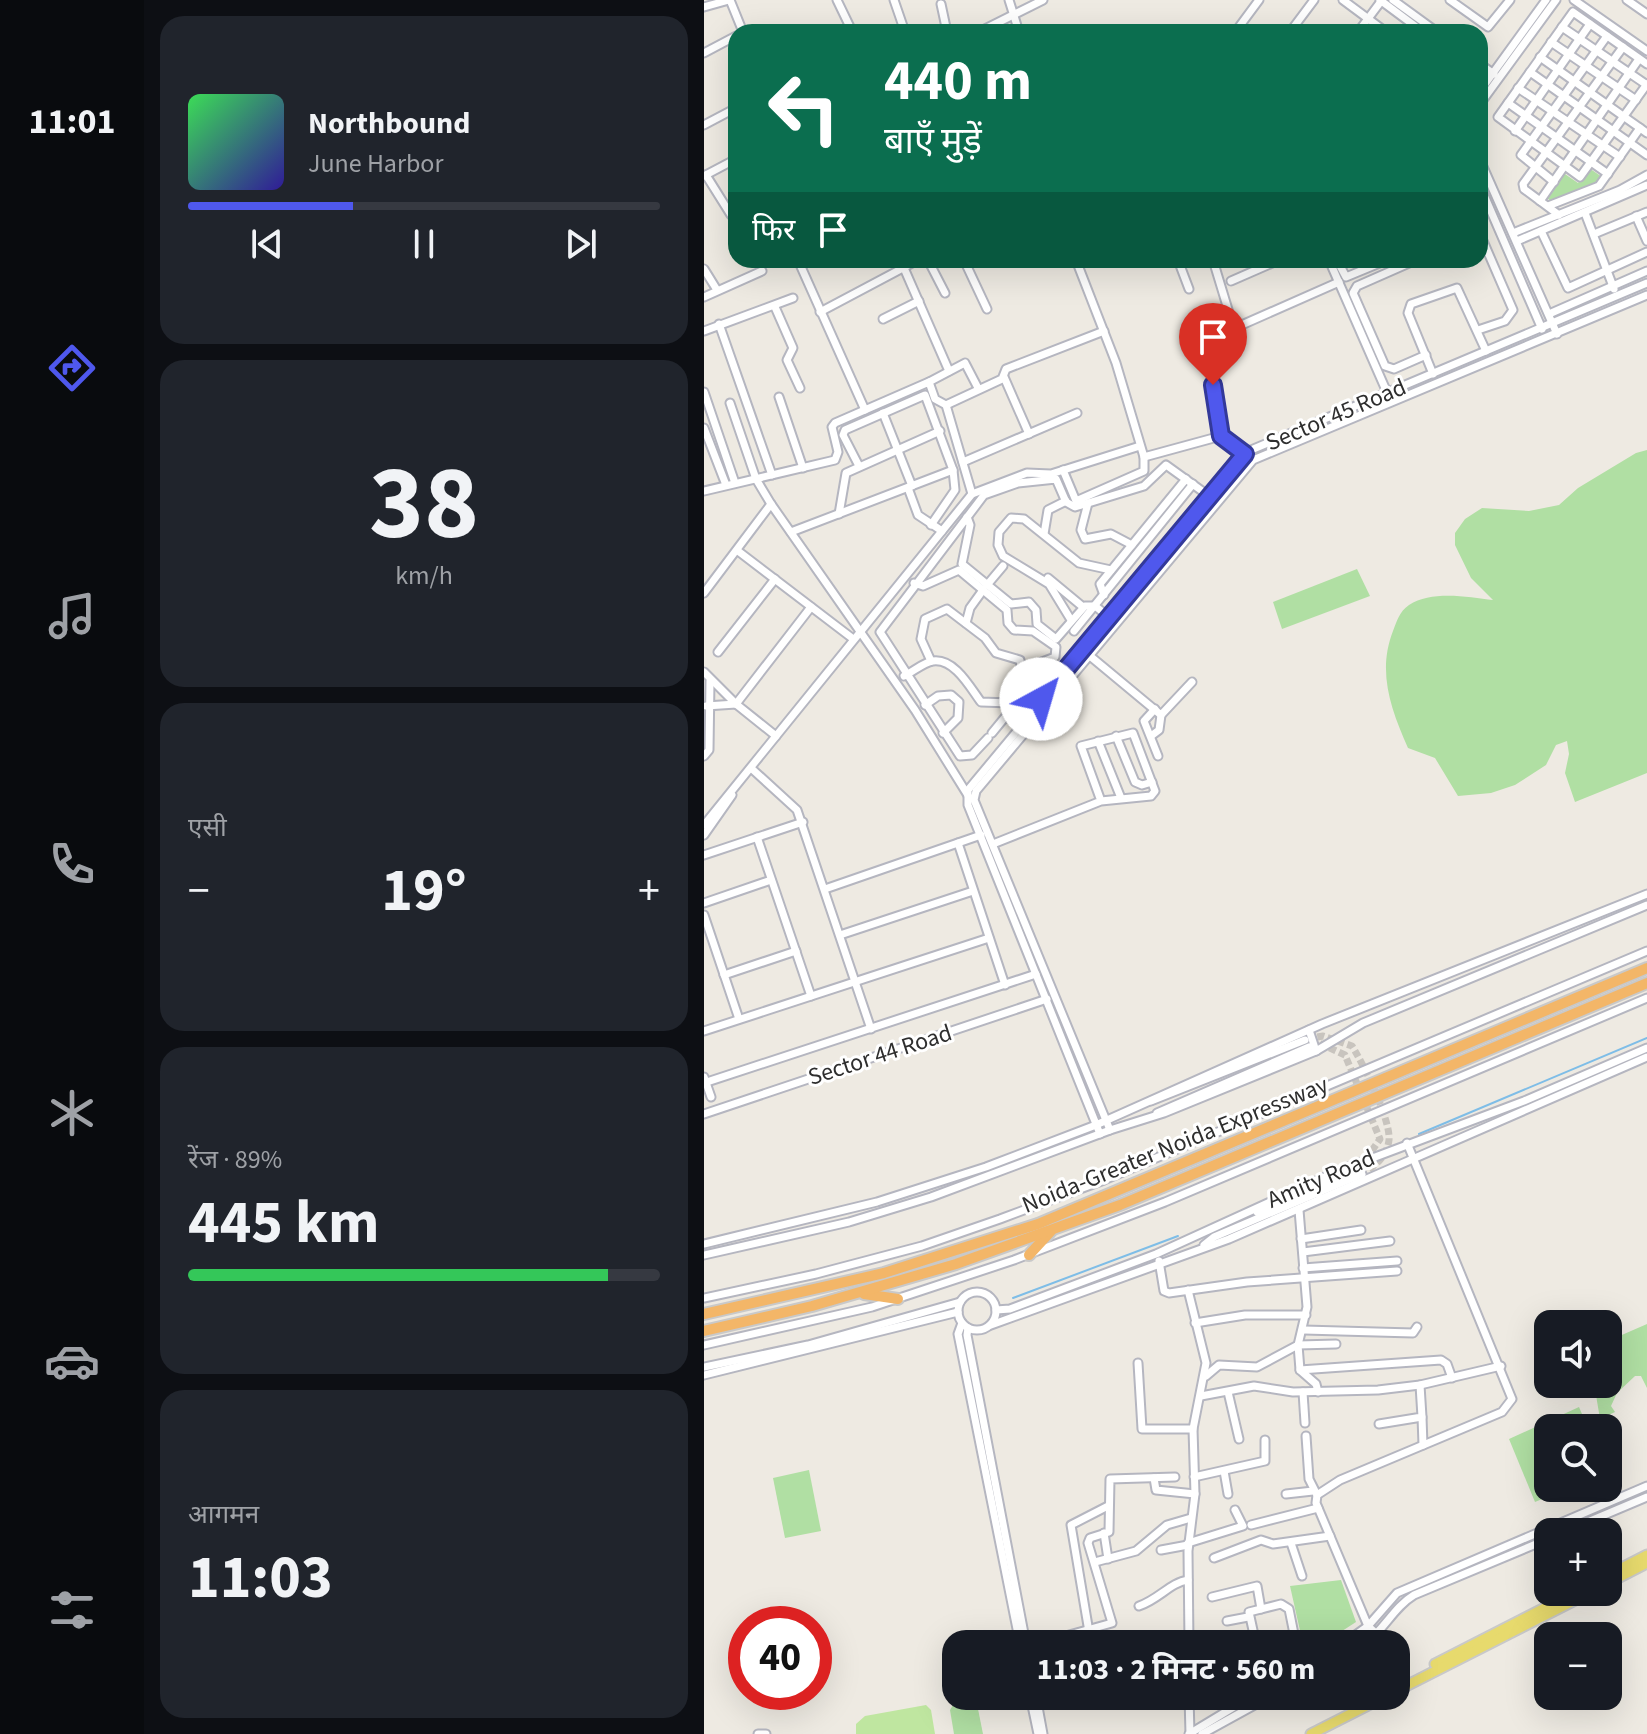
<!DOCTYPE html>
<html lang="hi">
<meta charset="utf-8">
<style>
body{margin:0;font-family:"Source Sans 3","Noto Sans Devanagari",sans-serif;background:#20242c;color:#f1f3f6;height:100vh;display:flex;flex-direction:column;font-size:30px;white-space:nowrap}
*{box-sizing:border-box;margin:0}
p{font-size:26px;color:#9ea1a6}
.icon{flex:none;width:44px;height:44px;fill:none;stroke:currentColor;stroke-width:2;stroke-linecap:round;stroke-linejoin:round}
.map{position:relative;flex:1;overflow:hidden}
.drawer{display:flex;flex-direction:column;gap:16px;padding:16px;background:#0d0f14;width:560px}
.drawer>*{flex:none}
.banner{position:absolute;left:24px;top:24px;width:760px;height:244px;border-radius:24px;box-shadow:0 8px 32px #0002;background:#0b6e4f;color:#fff;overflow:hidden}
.buttons{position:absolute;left:830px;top:1310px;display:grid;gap:16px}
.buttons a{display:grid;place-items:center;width:88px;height:88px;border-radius:16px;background:#171b24;box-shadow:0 8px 32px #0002;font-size:40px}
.speed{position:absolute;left:24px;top:1606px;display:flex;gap:16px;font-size:40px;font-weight:700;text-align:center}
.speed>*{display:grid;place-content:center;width:104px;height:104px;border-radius:50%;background:#171b24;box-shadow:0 8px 32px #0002;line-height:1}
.speed .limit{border:12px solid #d22;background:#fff;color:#111}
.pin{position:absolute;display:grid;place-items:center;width:68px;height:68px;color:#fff;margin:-82px -34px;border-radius:50% 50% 50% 0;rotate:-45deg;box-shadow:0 0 8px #0007}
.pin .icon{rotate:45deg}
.me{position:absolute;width:88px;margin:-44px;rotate:39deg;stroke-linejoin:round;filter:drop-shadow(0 0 6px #0008)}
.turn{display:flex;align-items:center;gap:28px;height:168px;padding:0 24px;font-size:36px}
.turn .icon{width:104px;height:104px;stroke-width:2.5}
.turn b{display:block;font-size:56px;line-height:68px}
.then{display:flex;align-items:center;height:76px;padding:0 24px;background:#0003;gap:16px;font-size:30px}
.big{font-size:60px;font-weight:700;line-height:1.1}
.drawer .tile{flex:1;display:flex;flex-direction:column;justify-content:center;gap:12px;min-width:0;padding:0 28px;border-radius:24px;background:#20242c}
.drawer .dial{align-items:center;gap:0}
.dial b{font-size:104px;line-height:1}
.song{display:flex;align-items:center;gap:24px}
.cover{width:96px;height:96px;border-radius:12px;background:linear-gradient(135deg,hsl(130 70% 55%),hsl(250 70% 35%))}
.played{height:8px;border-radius:4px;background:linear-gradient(90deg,#4f58ed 35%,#363941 35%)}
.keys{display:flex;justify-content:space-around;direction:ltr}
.heat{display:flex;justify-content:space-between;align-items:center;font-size:44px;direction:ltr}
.charge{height:12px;border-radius:6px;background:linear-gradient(90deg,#34c759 89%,#363941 0)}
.trip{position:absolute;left:238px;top:1630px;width:468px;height:80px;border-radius:24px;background:#171b24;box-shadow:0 8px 32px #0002;font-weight:700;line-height:80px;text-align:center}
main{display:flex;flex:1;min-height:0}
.menu{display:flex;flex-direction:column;width:144px;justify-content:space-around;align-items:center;background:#090b0e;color:#9ea1a6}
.menu .icon{width:56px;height:56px}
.menu .selected{color:#4f58ed}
.menu b{font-size:36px;color:#f1f3f6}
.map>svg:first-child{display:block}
</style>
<main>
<nav class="menu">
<b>11:01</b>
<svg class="icon selected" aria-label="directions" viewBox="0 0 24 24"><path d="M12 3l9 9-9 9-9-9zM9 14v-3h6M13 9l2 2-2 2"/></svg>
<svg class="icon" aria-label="music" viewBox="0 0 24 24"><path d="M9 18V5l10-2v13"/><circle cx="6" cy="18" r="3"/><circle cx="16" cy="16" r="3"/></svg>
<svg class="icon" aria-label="phone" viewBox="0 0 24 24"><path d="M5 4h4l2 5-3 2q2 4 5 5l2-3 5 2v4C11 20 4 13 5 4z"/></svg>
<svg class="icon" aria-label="climate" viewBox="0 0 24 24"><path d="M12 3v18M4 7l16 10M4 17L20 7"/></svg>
<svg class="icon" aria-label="car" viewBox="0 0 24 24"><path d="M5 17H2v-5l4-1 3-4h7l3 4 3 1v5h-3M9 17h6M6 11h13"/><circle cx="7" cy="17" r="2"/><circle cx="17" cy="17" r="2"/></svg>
<svg class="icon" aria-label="filters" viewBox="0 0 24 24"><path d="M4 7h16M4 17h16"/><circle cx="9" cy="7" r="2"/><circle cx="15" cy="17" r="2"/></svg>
</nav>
<section class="drawer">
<div class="tile">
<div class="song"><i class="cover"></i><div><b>Northbound</b><p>June Harbor</p></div></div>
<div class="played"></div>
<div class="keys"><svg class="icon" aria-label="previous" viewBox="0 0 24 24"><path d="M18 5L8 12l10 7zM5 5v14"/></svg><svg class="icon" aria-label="pause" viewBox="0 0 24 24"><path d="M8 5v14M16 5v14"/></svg><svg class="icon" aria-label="next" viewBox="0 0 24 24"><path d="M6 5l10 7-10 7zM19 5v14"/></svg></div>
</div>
<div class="tile dial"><b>38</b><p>km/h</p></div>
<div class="tile"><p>एसी</p>
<div class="heat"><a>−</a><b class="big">19°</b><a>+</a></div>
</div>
<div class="tile"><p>रेंज · 89%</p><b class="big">445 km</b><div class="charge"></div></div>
<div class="tile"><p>आगमन</p><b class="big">11:03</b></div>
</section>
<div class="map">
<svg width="943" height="1734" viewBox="0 0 943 1734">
<rect width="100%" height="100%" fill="#eeeae2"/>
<g fill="#b0dfa3">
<path d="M885 168 898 177 895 181 847 201 841 197 858 172 874 183Z"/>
<path d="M943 450V773L871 802 861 773 865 754 863 741 852 745 842 765 811 785 787 793 754 796 731 758 704 748C687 709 673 672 689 631 693 621 695 612 705 605 728 590 764 597 789 600L767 578 751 545V533L761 519 778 508 825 511 855 505 874 488 932 453Z"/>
<path d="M653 569 666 596 578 629 569 602Z"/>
<path d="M943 1324V1388L937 1376H931L913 1393 907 1406 911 1412 896 1419 891 1389 908 1379 904 1370V1341Z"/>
<path d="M875 1407 884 1428H844V1488H865L831 1502 805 1439Z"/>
<path d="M105 1470 117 1531 81 1538 69 1478Z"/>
<path d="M637 1580 652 1622 618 1644H599L586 1586Z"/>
<path d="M272 1699 279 1734H250L246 1710 252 1700Z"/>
</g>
<path fill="#bfe6a0" d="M222 1705 227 1710 231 1734H152V1724L161 1716Z"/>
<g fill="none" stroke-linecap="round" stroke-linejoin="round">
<g stroke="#7ebde7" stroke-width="2">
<path d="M715 1134 943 1038"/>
<path d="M309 1298 474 1236"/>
</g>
<g stroke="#c8c4be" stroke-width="7" stroke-dasharray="7 3.5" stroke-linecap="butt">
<path d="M603 1039 619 1036 648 1046C659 1063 687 1121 685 1140 683 1157 671 1166 658 1174"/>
<path d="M606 1046 615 1043 641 1055 676 1139 656 1168"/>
</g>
<g stroke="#b5b6c0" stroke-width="11">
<g id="minor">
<path d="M26 0 39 32"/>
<path d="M133 0 146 27"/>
<path d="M190 0 201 32"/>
<path d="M305 0 315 32"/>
<path d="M639 0 682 32"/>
<path d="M676 0 719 32"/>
<path d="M689 0 733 32"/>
<path d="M746 0 784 27 806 0"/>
<path d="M870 0 943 51"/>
<path d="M923 0 943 14"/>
<path d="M237 4 243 32"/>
<path d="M0 7 25 0"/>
<path d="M535 27 555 0"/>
<path d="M858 27 943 85"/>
<path d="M75 32 77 31"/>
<path d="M275 32 339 0"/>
<path d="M586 32 610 0"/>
<path d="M654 32 678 0"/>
<path d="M847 42 932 100"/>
<path d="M0 53 32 36"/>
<path d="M836 57 943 133"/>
<path d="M776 64 790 74"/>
<path d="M943 64 869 12 794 117 876 177 943 84"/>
<path d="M826 72 943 155"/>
<path d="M814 88 916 157"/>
<path d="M776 91 842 0"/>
<path d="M804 103 904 174"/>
<path d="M776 104 852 0"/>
<path d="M0 125 32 108"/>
<path d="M811 131 886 24"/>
<path d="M776 160 853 334"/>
<path d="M2 175 27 215"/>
<path d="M0 176 32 159"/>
<path d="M850 182 817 155 903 36"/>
<path d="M776 186 838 329"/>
<path d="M836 201 935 59"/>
<path d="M844 206 895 186 936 128"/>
<path d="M881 213 910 289"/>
<path d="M855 215 820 189 819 184 919 47"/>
<path d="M776 216 778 215"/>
<path d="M932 216 943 241"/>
<path d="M837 231 864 288 943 252"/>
<path d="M809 233 916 190 943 175"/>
<path d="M890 234 943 212"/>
<path d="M813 241 943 185"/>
<path d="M94 260 161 410"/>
<path d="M224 260 241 293"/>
<path d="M260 260 283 309"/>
<path d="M372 260 412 363 440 457 517 436 544 456"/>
<path d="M474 260 485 289"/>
<path d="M509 260 526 316 503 337 517 436"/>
<path d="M625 260 685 397"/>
<path d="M633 260 642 277 683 260"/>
<path d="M712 260 653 286 649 293 681 366 690 369 722 355"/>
<path d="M200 268 245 371"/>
<path d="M0 269 13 290"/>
<path d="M527 281 575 260"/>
<path d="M0 297 58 271"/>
<path d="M71 307 89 348 83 360 96 388"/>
<path d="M116 312 214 260"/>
<path d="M845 314 943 271"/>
<path d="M179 319 215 301"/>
<path d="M15 324 68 475"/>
<path d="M774 330 801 321 809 310 776 234"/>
<path d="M0 331 89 298"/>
<path d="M515 335 635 282"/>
<path d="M729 374 704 313 707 304 753 288 782 351"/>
<path d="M300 377 325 434"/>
<path d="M225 382 261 363 274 388"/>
<path d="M0 392 31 483"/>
<path d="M75 397 99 468"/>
<path d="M26 403 52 479 67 504 211 710 265 797"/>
<path d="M242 405 298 379 302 369 400 331"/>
<path d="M179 413 208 486"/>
<path d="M0 428 22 485"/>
<path d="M259 462 373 413"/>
<path d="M359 470 372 501 440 471V457"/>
<path d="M204 488 214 515 238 531"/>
<path d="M0 491 131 460 134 452 128 427 131 423 225 382 231 399 242 405 268 494"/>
<path d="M384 503 377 530 381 539 407 534 428 545"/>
<path d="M135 514 142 473 236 431"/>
<path d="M263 517 266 525 258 564 307 604 325 602 332 610 333 624 352 639 381 606H391L405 617"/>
<path d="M227 525 251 490 249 470"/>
<path d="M87 532 249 470 221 395 141 430 139 435 155 466"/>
<path d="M340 534 344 510 362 501"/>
<path d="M34 551 148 638"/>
<path d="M344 578 379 607"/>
<path d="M210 583 219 586 255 570 303 610 304 623 310 630 329 631 352 647 351 657 333 664 320 678"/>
<path d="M283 585 299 566"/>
<path d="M0 593 67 504"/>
<path d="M400 595 396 584 482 479"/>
<path d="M367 620 345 584 299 556 294 545 295 532 307 518 320 519 375 563 407 570"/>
<path d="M262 623 266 608 279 590"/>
<path d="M370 631 489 484"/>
<path d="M14 652 71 579"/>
<path d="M386 656 457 715 488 682"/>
<path d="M227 661 217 639 221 619 243 609 281 638 292 653 316 660 320 686 337 699"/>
<path d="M0 672 32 704"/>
<path d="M200 676C209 672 220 662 229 661 251 658 267 689 277 702L307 703 323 716"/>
<path d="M221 705 234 696 247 695 255 702 254 718 239 733"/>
<path d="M2 706 32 704"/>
<path d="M451 709 440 721 454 756"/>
<path d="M288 733 324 689"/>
<path d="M72 736 32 704 107 607"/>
<path d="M412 736 431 782 438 785 448 782"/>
<path d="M447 736 455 730 457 715"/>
<path d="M284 738 268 755 256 756 176 632 280 495 314 483 352 479 362 502 371 507 440 486 462 465 505 496"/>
<path d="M394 741 417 798"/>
<path d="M0 756 5 750 6 681"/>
<path d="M47 768 93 810 167 1029"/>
<path d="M0 825 268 494 323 473 347 474 436 446"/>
<path d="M0 835 28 795"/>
<path d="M53 837 107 996"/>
<path d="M254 843 301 985"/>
<path d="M289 844 397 801 447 796 451 791 429 733 377 746 397 801"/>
<path d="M0 855 99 822"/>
<path d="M121 889 277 835"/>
<path d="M0 903 67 880"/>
<path d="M0 915 35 1019"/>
<path d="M136 935 269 891"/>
<path d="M20 975 92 951"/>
<path d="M605 1030 612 1051"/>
<path d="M0 1031 285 938"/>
<path d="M0 1077 7 1097"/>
<path d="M0 1083 332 974"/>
<path d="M447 1101 601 1040"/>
<path d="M453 1113 605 1047"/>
<path d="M0 1114 343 999"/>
<path d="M406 1130 270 800 272 791 549 460 943 295"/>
<path d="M396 1134 264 805V790L547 450 943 283"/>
<path d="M553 1212 656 1168"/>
<path d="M597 1239 657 1230"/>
<path d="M0 1244 173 1202 282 1167 392 1125 618 1024 943 894"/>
<path d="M500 1245 510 1237 658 1174"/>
<path d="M599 1252 686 1241"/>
<path d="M0 1255 145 1222 227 1197 406 1130 460 1113 612 1051 659 1023 943 905"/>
<path d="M455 1261 460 1291 465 1293 543 1282 693 1271"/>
<path d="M599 1268 693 1261"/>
<path d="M484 1290 502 1363 489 1429 491 1494 484 1551 485 1644"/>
<circle cx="273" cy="1311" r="19"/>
<path d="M0 1298 112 1274 218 1246 296 1219 400 1180 943 951"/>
<path d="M292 1310 306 1309 452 1254 634 1171 820 1101 943 1048"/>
<path d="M258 1323 254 1334 316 1644"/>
<path d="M491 1323 541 1315H602"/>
<path d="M287 1325 525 1239 943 1057"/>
<path d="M264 1328 263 1335 322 1644"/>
<path d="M600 1330 709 1333 713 1327"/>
<path d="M0 1345 168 1307 310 1260 461 1202 943 998"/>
<path d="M594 1345 596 1370 612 1384 614 1392"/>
<path d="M594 1345 632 1344"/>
<path d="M434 1363 438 1429H489"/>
<path d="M0 1367 104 1345 256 1302"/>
<path d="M596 1370 737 1360 743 1364 748 1378"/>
<path d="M0 1375 254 1312"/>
<path d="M502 1376 515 1365 553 1367 594 1345 603 1307 595 1210"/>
<path d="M524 1392 535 1439"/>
<path d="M599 1392 601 1423"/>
<path d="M497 1396 550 1386 589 1392 674 1390 716 1385 797 1366"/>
<path d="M718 1417 719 1445"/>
<path d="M675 1424 718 1417 716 1385"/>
<path d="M602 1436 605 1479 613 1495"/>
<path d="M520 1471 524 1494"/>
<path d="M490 1477 561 1461V1440"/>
<path d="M450 1478 452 1490 491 1494"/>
<path d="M582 1494 609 1491"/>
<path d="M547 1525 614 1508"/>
<path d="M860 1532 943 1497"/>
<path d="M400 1533 404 1559"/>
<path d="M484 1543 539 1526 531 1510"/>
<path d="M587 1543 598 1576"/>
<path d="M457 1550 484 1545"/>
<path d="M510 1558 557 1540 569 1544 626 1536"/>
<path d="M391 1562 432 1551 463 1525 487 1518"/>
<path d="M508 1597 553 1586 557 1609"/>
<path d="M435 1606C454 1600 467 1582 484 1580"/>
<path d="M523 1621 544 1617"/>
<path d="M385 1632 367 1525 404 1506"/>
<path d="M673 1634 664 1626 612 1503 613 1495 636 1480 798 1412 808 1399 703 1143"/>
<path d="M333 1644 408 1623 384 1543 386 1538 405 1532 406 1479 471 1477"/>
<path d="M552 1644 545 1612 577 1604 585 1609 592 1644"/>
<path d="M639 1644 664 1626 693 1593 943 1486"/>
<path d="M661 1644C680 1630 690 1607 710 1595L844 1539"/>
<path d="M326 1696 334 1734"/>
<path d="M332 1696 339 1734"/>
<path d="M485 1696 486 1734"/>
<path d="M54 1734H62"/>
<path d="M485 1734 548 1696"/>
<path d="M498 1734 567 1696"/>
</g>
</g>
<g stroke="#c9c9c9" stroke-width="13">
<g id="major">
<path d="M904 1575 943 1555"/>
<path d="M904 1583 943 1563"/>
<path d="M731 1664 872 1592"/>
<path d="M692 1691 887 1592"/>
<path d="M607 1734 682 1696"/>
</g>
</g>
<g stroke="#c9c9c9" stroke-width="14">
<g id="highway">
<path d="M325 1255 347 1231"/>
<path d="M160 1294 194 1299"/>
<path d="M0 1314 180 1273 334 1224 943 968"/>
<path d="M0 1331 108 1306 252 1264 416 1205 943 983"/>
</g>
</g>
<use href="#minor" stroke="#fff" stroke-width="7"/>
<use href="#major" stroke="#e7da6d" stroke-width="9"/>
<use href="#highway" stroke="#f3b668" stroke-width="10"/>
</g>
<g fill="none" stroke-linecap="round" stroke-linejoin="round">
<g stroke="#33399a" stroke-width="20">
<path id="route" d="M337 699 541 454 517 436 509 385"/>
</g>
<use href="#route" stroke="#4f58ed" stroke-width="14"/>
</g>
<g text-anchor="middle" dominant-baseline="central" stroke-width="6" stroke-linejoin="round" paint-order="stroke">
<g font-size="24" fill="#2e2e2e" stroke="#fff">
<text transform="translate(632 415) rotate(-23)">Sector 45 Road</text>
<text transform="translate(176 1055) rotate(-18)">Sector 44 Road</text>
<text transform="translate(471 1145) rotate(-22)">Noida-Greater Noida Expressway</text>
<text transform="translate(617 1179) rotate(-23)">Amity Road</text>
</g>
</g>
</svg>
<div class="buttons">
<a><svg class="icon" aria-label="sound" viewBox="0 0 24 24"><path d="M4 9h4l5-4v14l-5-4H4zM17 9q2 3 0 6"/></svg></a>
<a><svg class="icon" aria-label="search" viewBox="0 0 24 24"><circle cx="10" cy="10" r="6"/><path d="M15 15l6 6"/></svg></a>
<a>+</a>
<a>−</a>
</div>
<div class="speed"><div class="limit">40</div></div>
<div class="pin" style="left:509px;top:385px;background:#d93025"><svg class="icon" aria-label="arrive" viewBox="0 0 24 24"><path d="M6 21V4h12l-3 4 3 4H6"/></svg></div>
<svg class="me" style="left:337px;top:699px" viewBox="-20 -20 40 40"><circle r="19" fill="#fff"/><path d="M0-13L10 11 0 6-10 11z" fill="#4f58ed"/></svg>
<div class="trip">11:03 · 2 मिनट · 560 m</div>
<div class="banner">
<div class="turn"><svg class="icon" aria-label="left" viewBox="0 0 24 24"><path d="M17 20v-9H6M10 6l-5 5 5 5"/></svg><div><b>440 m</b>बाएँ मुड़ें</div></div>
<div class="then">फिर<svg class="icon" aria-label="arrive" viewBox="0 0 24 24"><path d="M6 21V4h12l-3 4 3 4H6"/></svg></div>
</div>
</div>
</main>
